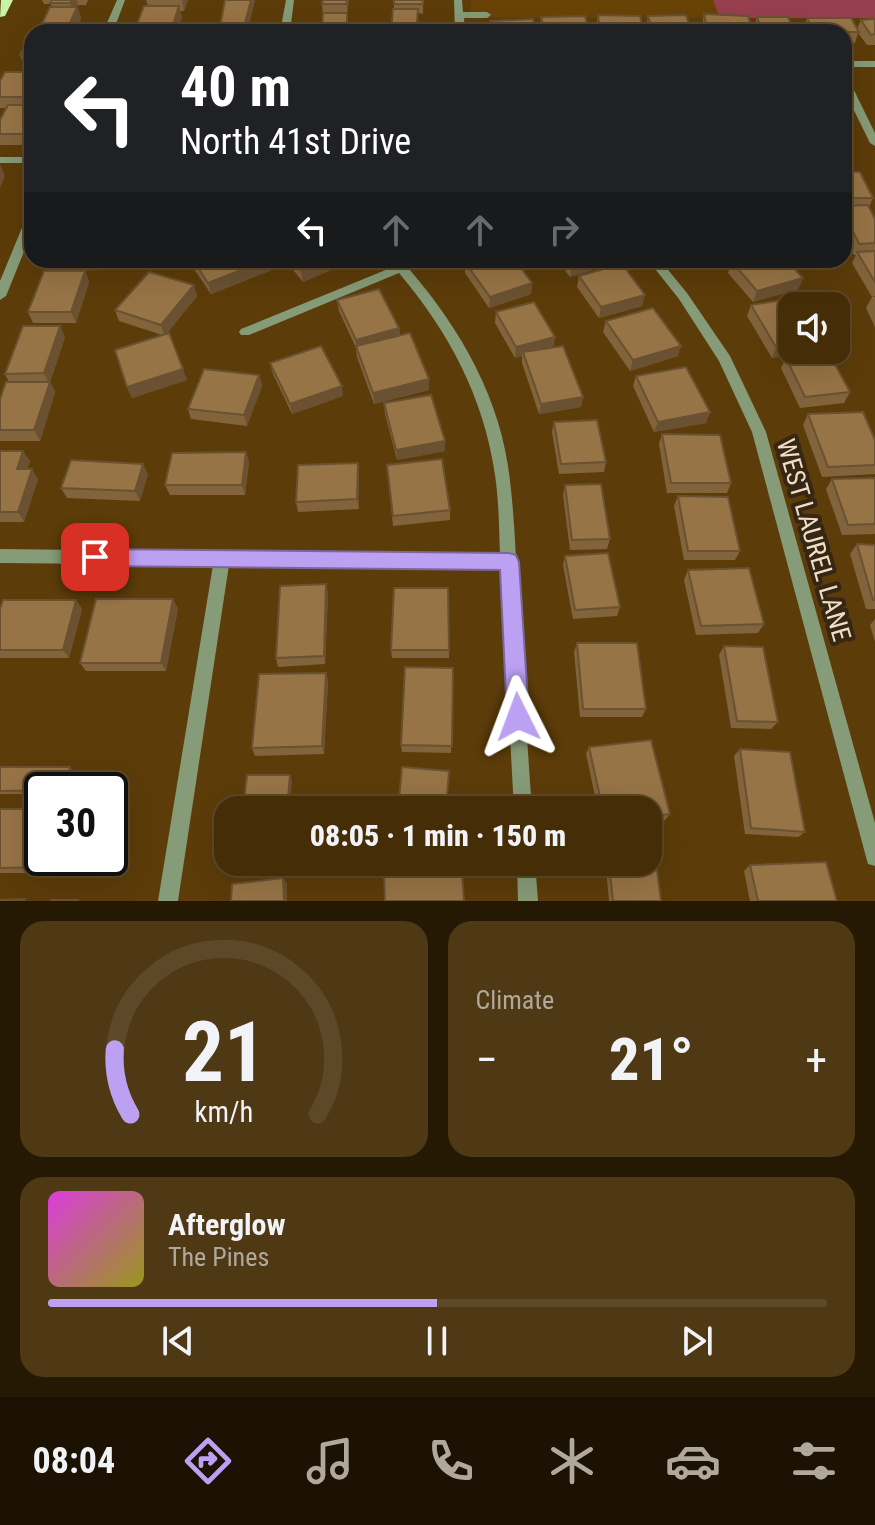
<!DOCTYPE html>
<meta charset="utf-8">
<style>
body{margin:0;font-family:"Roboto Condensed",sans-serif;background:#4f3915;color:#f1f3f6;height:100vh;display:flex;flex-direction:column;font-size:30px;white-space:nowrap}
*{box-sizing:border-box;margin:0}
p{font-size:26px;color:#b0a89b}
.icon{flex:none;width:44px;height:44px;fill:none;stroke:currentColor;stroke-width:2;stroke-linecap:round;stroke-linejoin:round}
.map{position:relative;height:901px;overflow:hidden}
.sheet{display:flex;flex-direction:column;gap:20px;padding:20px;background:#261904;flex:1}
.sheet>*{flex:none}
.guide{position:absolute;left:24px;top:24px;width:828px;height:244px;border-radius:24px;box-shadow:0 8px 32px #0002,0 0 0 2px #5d4928;background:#202124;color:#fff;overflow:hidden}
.controls{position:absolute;left:778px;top:292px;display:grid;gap:16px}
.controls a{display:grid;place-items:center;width:72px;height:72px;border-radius:16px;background:#452d07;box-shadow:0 8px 32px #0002,0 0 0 2px #5d4928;font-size:40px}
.speed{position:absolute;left:24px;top:772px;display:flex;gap:16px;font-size:40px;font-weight:700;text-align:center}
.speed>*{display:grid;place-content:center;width:104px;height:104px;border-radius:50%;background:#452d07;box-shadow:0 8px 32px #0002,0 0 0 2px #5d4928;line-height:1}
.speed .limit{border:4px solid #111;border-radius:12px;background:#fff;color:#111}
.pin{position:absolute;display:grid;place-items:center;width:68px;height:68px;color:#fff;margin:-34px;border-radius:16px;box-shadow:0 4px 12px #0006}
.me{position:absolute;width:88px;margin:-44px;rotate:357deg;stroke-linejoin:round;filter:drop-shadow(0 0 6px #0008)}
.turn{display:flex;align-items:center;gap:28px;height:168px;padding:0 24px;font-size:36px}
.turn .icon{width:104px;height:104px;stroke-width:2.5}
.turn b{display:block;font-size:56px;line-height:68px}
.lanes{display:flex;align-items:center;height:76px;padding:0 24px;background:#0003;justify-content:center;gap:40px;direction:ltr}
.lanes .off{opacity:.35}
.big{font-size:60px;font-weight:800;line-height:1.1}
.sheet .widget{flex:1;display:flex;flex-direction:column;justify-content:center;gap:12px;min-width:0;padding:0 28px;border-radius:24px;background:#4f3915}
.sheet .dial{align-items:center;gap:0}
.dial svg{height:208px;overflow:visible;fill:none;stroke:#5d4928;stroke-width:7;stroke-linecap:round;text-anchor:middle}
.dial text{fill:#f1f3f6;stroke:none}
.song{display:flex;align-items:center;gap:24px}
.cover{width:96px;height:96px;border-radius:12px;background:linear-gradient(135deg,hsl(300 70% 55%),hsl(60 70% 35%))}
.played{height:8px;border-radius:4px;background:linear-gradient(90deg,#bca0f2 50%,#5d4928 50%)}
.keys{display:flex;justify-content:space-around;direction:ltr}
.heat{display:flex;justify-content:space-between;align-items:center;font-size:44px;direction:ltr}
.sheet .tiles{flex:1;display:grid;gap:20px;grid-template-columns:1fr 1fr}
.widget:last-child{grid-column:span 2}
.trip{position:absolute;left:214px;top:796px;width:448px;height:80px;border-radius:24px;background:#452d07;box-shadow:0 8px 32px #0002,0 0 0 2px #5d4928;font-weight:800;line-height:80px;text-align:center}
.tabs{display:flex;height:128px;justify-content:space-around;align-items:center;background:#1c1203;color:#b0a89b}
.tabs .icon{width:56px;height:56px}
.tabs .current{color:#bca0f2}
.tabs b{font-size:36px;color:#f1f3f6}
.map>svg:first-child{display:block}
</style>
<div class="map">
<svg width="875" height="901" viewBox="0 0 875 901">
<rect width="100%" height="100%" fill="#5c3c09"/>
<rect fill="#694306" x="471" y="0" width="404" height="18"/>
<path fill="#973f4e" d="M713 0H875V18H720Z"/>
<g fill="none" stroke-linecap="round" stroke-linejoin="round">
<g fill="#869b77" fill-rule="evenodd">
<path d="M117 0H125L113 32H103Z"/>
<path d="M286 0H294L290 32H280Z"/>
<path d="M454 0H462L463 12H487L491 15 487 18H464L465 32H455Z"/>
<rect x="844" y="61" width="31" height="6"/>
<path d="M844 77 849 80 875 133V146L870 143 844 90Z"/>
<rect x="0" y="157" width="32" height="6"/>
<path d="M32 214V232L6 296 0 300V281L26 218Z"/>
<path d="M388 260H401L403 263 409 260H426L409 269C461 329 502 401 510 481 515 522 516 562 518 603 523 672 527 741 532 810H514L501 569 229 565 178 901H158L213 565 0 563V549L500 555C499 529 499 502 495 475 484 398 449 332 399 273L249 335H241L239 332 241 329 393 267Z"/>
<path d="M648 260H660L687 293 730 356 766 432 875 823V866L868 864 866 857 752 432 719 361 679 299Z"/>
<path d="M517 862H535L538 901H518Z"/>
</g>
<path fill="#c7f2a7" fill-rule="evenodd" d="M1 0H13L5 16 0 17Z"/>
</g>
<g fill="#82643c">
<path d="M42 0H88L86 5H78L77 7 81 18 74 32H40L39 30 52 7 51 4H44Z"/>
<path d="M146 0H188L184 11H180L182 17 177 32H137L136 27 148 6Z"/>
<path d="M255 0 247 32H213H221L220 27Z"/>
<path d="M349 0 347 14H323L322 4Z"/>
<path d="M394 0H423V14L394 9Z"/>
<path d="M704 14 753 32H703L702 25Z"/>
<path d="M598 15 644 32H597L596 26Z"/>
<path d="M648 16 692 32H647L646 27Z"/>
<path d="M541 17 589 32H541L540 28Z"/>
<path d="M757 17 794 31V32H755L754 28Z"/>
<path d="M807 18 857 29 861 20 875 19V45H867L858 33 855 43H844V32H805L804 29Z"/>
<path d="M32 39V66H24L20 55Z"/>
<path d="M32 72V136L28 145H0V120L6 108H0V81Z"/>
<path d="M844 145 849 153 844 164Z"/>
<path d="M844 172 873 198 869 207 875 219V296L872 297 852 263 856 255H854L844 234Z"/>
<path d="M51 260H107L103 270 56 271Z"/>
<path d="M192 260H273L274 269 211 294 194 269Z"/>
<path d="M285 260H347V263L303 282Z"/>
<path d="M557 260H610L609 265 570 277Z"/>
<path d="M465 262 532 283 531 294 489 308 465 273Z"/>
<path d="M732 262 803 278 798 289 753 302 728 273Z"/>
<path d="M85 271 89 282 76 323H33L28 312Z"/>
<path d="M579 276 642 306 599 318 577 287Z"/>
<path d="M197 296 166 334 187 380 132 398 127 387 162 335 119 321 115 310Z"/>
<path d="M872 297H875V327L866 308Z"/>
<path d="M337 300 399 328 400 336 429 390 374 404 357 357 356 348 339 311Z"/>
<path d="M751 305 817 350 772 358 747 316Z"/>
<path d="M496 312 555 337 553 347 583 397 581 407 539 414 522 363V356L515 358 495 323Z"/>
<path d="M606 321 678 356 630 371 603 332Z"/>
<path d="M65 337 50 382 55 392 40 441H0V399L9 382 5 374Z"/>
<path d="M786 358 850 392 844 403 800 408 781 368Z"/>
<path d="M270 363 343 396 292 414 273 374Z"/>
<path d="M259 375 262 386 247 426 191 419 188 409Z"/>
<path d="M636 376 710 412 706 423 654 432 633 386Z"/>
<path d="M384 403 445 451 397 460 385 414Z"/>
<path d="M808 414 875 440V474L822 477 803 425Z"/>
<path d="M554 422 606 462 604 472 559 474 552 432Z"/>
<path d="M662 434 731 483 727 493H667L659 444Z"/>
<path d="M0 451 30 461 27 469 38 479 24 522H0Z"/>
<path d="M246 452 249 462 245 495H170L165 485Z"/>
<path d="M358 463 359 473V509L298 512 296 502Z"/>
<path d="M387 465 450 510V520L393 526Z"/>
<path d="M148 474 140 501 67 498 61 488Z"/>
<path d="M875 478V534L842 535 826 489 832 479Z"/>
<path d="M565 485 610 539 607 549 570 550 563 495Z"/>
<path d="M678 496 740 551 735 560H684L674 506Z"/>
<path d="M857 544 875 545V609H866L850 554Z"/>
<path d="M565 556 620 607 617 616 573 619 563 565Z"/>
<path d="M688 570 764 624 758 633 696 635 684 580Z"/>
<path d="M448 588 449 658H392L391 650Z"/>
<path d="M328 593 325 664 278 667 276 658Z"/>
<path d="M76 600 82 609 69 658H0V609Z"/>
<path d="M178 608 166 671H86L80 663Z"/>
<path d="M875 619V642L870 625Z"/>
<path d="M577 643 646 709 642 717H580L574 652Z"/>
<path d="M724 646 778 722 771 729 731 728 719 655Z"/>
<path d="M453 668 451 753 402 752 401 745Z"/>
<path d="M326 673 328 681 324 754 255 756 252 748Z"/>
<path d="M589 747 670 814 665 820 648 823V810H598L586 754Z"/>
<path d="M740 749 805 832 798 837 745 834 734 756Z"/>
<path d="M0 767H70L73 771 69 790H42V794H0Z"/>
<path d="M0 809 42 858H54L51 873H0Z"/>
<path d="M61 858H91L89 867H63L59 864Z"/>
<path d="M287 862 286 869 241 870 237 865Z"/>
<path d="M410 862H442V865Z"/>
<path d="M609 863 661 901H609L606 868Z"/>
<path d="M750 865 837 901H750L744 871Z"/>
</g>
<g fill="#6a5131">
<path d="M72 0H77L78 5 74 14 70 3Z"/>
<path d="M182 0H188L184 11Z"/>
<path d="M251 0H255L247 32H245L244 27Z"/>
<path d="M347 0H349L347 14 348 32H347Z"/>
<path d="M179 6 182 17 177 32H173L172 27Z"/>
<path d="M77 7 81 18 74 32H68L67 30Z"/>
<path d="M32 115V136L28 145 24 134Z"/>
<path d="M0 164 5 176 0 188Z"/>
<path d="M99 260H107L103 270Z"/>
<path d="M266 260H273L274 269 211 294 208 283Z"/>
<path d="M328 260H347V263L303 282 301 271Z"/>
<path d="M592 260H610L609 265 570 277 572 266Z"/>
<path d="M85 271 89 282 76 323 71 312Z"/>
<path d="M803 278 798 289 753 302 757 291Z"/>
<path d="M532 283 531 294 489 308 490 297Z"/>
<path d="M194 285 197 296 165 336 161 325Z"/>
<path d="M645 295 642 306 599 318 601 307Z"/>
<path d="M60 326 65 337 50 382 55 392 40 441 34 430 49 384 44 373Z"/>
<path d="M399 328 400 338 357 351 356 340Z"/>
<path d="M555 337 553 347 523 352 522 356 515 358 516 347Z"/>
<path d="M792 345V350H817L772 358 776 347Z"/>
<path d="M681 346 678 356 630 371 633 360Z"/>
<path d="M183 369 187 380 132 398 127 387Z"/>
<path d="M259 375 262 386 247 426 244 415Z"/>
<path d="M429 379V390L374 404 373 393Z"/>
<path d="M342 386 343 396 292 414 290 404Z"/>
<path d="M583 397 581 407 539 414 541 404Z"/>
<path d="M710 412 706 423 654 432 658 422Z"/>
<path d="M445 441V451L397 460 396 450Z"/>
<path d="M23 451 30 461 23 479 17 469Z"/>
<path d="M246 452 249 462 245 495 242 485Z"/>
<path d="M358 463 359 473V509L357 499Z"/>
<path d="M143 464 148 474 140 501 135 491Z"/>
<path d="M32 469 38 479 24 522 18 512Z"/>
<path d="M326 584 328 593 325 664 324 656Z"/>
<path d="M173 599 178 608 166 671 161 663Z"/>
<path d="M76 600 82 609 69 658 63 650Z"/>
<path d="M326 673 328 681 324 754 322 746Z"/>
<path d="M70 767 73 771 69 790H64Z"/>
<path d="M290 775 292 781 290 810H287Z"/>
<path d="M45 858H54L51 873 43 867Z"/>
<path d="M86 858H91L89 867 85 864Z"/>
<path d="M283 878 287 883V901H284Z"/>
</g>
<g fill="#977446" stroke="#6a5131" stroke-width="2">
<path d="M52 0H72L70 3H50Z"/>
<path d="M225 0H251L244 27H220Z"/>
<path d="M323 0H347L346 4H322Z"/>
<rect x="394" y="0" width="29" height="4"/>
<path d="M144 6H179L172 27H136Z"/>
<path d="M50 7H77L67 30H39Z"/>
<path d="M393 9H418L416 32H391Z"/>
<path d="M323 13H347V32H322Z"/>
<path d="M704 14 748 16 753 32H708Z"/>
<path d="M598 15 640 16 644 32H600Z"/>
<path d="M686 15 692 32H653L648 16Z"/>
<path d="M585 16 589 31 545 32 541 17Z"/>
<path d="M757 17H788L794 31H762Z"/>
<path d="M807 18H851L859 32H814Z"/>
<path d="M533 19 537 32H492L490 21Z"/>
<path d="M875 19V34L871 35 861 20Z"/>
<path d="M243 31V32H213Z"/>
<path d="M28 39H32V55H20Z"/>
<path d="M5 72H32V97H0V81Z"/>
<path d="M8 105H32V115L24 134H0V120Z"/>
<path d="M844 172H860L873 198H844Z"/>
<path d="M868 205 875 219V243L859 244 844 212V206Z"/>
<path d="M875 251V282L857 252Z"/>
<path d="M193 260H266L208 283Z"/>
<path d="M292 260H328L301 271Z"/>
<path d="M472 260H515L532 283 490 297 465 262Z"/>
<path d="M567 260H592L572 266Z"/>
<path d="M737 260H786L803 278 757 291 732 262Z"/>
<path d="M622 264 645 295 601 307 579 276Z"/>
<path d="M44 271H85L71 312H28Z"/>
<path d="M149 272 194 285 161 325 115 310Z"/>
<path d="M379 289 399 328 356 340 337 300Z"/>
<path d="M795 298 800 306H792V345L776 347 751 305Z"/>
<path d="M534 302 555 337 516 347 496 312Z"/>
<path d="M653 308 681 346 633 360 606 321Z"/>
<path d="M23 326H60L44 373 5 374Z"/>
<path d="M169 333 183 369 127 387 115 350Z"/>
<path d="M410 333 429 379 373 393 356 346Z"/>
<path d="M321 346 342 386 290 404 270 363Z"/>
<path d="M563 346 583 397 541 404 523 352Z"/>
<path d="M829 353 850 392 805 397 786 358Z"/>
<path d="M686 367 710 412 658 422 636 376Z"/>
<path d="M204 369 259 375 244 415 188 409Z"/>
<path d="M6 382H50L34 430H0V399Z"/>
<path d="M431 395 445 441 396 450 384 403Z"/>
<path d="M863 412 875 440V465L828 467 808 414Z"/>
<path d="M597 420 606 462 561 464 554 422Z"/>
<path d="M662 434 720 435 731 483H671Z"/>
<path d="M0 451H23L17 469H32L18 512H0Z"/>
<path d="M246 452 242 485H165L172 453Z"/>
<path d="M442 459 450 510 393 516 387 465Z"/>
<path d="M71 460 143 464 135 491 61 488Z"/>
<path d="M358 463 357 499 296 502 298 465Z"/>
<path d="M875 478V524L848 525 832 479Z"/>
<path d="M601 484 610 539 572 540 565 485Z"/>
<path d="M678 496 728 497 740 551H688Z"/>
<path d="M857 544 875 545V600H873Z"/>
<path d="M608 553 620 607 575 610 565 556Z"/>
<path d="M749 568 764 624 701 626 688 570Z"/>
<path d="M326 584 324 656 276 658 280 586Z"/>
<path d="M394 588H448L449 650H391Z"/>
<path d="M96 599H173L161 663H80Z"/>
<path d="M3 600H76L63 650H0V609Z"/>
<path d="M577 643H637L646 709H583Z"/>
<path d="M724 646 763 647 778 722 737 721Z"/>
<path d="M405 667 453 668 452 746 401 745Z"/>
<path d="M326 673 322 746 252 748 259 674Z"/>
<path d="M651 740 670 814 648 817V810H603L589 747Z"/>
<path d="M740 749 790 752 805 832 751 828Z"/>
<path d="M0 767H70L64 790 0 791Z"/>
<path d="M402 767 449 771 446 810H398Z"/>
<path d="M247 775H290L287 810H243Z"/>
<path d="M77 789H101V790H76Z"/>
<path d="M0 809H42V858H45L43 867 0 868Z"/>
<path d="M61 858H86L85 864H59Z"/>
<path d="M238 862H283V864L237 865Z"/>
<path d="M826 862 837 901H758L750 865Z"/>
<path d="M609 863H656L661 901H613Z"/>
<path d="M462 871 464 901H385L384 877Z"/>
<path d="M283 878 284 901H231L232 884Z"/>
<path d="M25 899 24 901H0V900Z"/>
<path d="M50 900H78V901Z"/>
</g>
<path fill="#bca0f2" stroke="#7a689d" stroke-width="2" d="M95 549 509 553 516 555 519 562 529 717 526 724 518 728 510 724 507 717 500 570 95 566 88 563 85 557 88 551Z"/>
<g text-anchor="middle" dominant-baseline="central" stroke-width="8" stroke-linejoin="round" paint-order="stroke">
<g font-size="26" fill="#f2dec7" stroke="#352714">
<text transform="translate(814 540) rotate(74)">WEST LAUREL LANE</text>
</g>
</g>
</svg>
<div class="controls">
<a><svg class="icon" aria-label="sound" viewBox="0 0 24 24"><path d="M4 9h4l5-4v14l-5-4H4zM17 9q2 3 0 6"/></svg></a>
</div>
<div class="speed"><div class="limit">30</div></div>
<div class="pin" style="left:95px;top:557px;background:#d93025"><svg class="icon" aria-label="arrive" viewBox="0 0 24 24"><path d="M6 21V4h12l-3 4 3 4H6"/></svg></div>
<svg class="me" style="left:518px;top:717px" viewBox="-20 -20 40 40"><path d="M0-17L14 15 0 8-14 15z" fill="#bca0f2" stroke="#fff" stroke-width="4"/></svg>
<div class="trip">08:05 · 1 min · 150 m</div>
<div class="guide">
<div class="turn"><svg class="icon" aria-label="left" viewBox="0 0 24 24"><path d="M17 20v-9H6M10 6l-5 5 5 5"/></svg><div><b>40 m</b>North 41st Drive</div></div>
<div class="lanes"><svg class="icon" aria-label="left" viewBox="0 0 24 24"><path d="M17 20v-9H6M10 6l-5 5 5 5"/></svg><svg class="icon off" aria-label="ahead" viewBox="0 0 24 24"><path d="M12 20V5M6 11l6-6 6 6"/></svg><svg class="icon off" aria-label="ahead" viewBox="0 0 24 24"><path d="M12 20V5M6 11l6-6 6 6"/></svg><svg class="icon off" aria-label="right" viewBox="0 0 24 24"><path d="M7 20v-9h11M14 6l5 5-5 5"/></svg></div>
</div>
</div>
<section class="sheet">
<div class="tiles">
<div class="widget dial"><svg viewBox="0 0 100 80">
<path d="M14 69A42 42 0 1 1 86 69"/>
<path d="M14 69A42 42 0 0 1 8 44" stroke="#bca0f2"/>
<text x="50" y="56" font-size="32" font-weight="700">21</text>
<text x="50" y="72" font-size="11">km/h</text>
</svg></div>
<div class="widget"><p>Climate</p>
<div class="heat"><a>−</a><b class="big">21°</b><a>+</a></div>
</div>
<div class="widget">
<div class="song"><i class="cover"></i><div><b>Afterglow</b><p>The Pines</p></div></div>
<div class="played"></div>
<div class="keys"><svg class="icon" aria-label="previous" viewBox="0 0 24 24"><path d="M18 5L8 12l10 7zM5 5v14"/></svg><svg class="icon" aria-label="pause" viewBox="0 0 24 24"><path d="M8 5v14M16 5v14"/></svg><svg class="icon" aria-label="next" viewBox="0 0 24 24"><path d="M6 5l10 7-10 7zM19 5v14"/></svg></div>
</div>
</div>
</section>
<nav class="tabs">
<b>08:04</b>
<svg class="icon current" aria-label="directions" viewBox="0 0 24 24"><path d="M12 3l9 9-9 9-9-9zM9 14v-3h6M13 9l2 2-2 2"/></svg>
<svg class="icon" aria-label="music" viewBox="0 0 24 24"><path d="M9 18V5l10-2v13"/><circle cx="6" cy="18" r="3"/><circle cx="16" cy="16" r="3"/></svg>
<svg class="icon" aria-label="phone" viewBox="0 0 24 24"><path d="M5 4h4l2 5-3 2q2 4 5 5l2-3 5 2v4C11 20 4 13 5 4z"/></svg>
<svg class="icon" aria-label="climate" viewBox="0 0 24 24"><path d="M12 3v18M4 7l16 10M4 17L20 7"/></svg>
<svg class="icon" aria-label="car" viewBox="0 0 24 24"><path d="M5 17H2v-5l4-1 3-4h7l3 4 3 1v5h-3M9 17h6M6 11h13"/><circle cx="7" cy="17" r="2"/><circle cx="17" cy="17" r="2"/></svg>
<svg class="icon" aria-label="filters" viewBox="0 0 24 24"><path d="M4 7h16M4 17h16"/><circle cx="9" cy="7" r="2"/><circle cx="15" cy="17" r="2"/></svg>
</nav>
